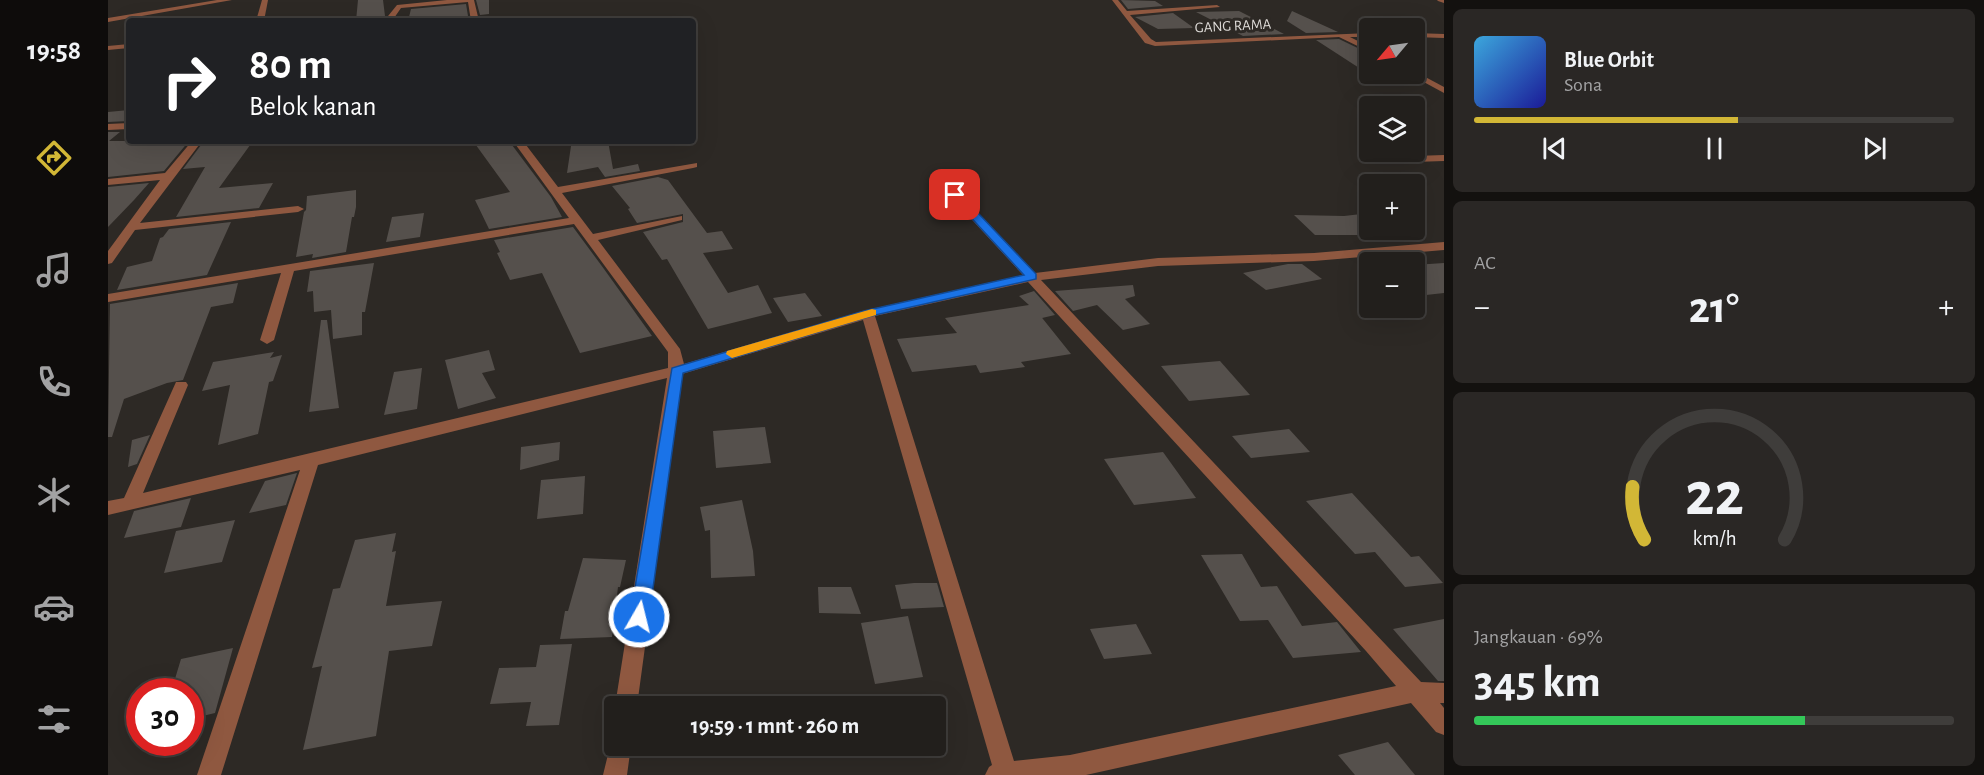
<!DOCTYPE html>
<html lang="id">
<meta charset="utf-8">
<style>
body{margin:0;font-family:"Alegreya Sans",sans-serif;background:#2a2725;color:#f1f3f6;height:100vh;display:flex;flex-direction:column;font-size:22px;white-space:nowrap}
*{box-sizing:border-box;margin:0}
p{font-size:20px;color:#a2a2a3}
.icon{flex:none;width:33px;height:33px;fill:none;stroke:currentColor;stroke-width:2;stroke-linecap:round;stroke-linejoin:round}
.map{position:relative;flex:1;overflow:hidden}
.side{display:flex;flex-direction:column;gap:9px;padding:9px;background:#13110f;width:540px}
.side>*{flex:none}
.hud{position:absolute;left:18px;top:18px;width:570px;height:126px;border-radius:6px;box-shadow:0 6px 24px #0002,0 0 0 2px #3f3d3b;background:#202124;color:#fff;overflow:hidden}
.needle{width:39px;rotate:241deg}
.controls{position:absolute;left:1251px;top:18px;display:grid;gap:12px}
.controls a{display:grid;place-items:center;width:66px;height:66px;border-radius:6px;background:#221f1c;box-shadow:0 6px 24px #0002,0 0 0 2px #3f3d3b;font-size:30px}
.speed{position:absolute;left:18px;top:678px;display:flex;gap:12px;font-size:30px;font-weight:700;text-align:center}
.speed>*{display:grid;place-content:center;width:78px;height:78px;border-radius:50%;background:#221f1c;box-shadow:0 6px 24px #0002,0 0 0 2px #3f3d3b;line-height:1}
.speed .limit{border:9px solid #d22;background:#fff;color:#111}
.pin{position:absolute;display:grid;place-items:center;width:51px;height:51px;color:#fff;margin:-26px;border-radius:12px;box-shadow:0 3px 9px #0006}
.me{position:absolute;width:66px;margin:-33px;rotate:8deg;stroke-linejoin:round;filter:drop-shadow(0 0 4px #0008)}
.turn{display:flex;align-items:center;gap:21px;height:126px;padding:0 24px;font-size:27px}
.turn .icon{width:78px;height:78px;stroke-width:2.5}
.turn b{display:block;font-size:42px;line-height:51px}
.big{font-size:45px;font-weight:700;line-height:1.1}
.side .widget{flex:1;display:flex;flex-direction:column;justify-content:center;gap:9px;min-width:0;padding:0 21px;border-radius:9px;background:#2a2725}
.side .dial{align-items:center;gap:0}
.dial svg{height:156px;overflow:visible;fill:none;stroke:#3f3d3b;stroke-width:7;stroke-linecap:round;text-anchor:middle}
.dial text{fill:#f1f3f6;stroke:none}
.song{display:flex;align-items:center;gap:18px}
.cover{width:72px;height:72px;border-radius:9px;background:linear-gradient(135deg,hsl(200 70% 55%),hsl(240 70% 35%))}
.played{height:6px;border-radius:3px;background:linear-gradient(90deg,#d2b736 55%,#3f3d3b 55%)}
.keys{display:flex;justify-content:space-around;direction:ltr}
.heat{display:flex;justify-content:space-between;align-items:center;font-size:33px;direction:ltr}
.charge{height:9px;border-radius:4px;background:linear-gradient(90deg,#34c759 69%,#3f3d3b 0)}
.trip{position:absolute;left:496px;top:696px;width:342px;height:60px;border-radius:6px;background:#221f1c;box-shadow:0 6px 24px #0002,0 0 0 2px #3f3d3b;font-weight:700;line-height:60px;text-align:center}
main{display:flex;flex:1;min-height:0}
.dock{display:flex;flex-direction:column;width:108px;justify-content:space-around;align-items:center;background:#0e0c0b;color:#a2a2a3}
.dock .icon{width:42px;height:42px}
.dock .active{color:#d2b736}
.dock b{font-size:27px;color:#f1f3f6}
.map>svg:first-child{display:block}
</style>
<main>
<nav class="dock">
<b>19:58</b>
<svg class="icon active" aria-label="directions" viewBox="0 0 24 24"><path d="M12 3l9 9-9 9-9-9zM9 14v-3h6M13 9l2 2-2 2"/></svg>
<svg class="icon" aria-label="music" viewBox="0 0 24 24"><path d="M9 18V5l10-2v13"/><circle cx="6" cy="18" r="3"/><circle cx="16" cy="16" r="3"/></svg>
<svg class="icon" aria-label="phone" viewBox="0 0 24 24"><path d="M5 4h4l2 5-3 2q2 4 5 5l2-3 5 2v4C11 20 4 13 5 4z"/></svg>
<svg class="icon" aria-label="climate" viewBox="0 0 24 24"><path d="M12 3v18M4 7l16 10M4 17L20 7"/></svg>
<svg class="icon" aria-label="car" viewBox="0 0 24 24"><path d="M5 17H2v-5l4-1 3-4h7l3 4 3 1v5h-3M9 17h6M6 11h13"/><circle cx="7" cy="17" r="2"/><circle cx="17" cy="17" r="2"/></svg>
<svg class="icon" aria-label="filters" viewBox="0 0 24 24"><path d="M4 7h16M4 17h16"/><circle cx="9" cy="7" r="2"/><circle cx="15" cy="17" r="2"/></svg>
</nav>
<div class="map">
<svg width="1336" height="775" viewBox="0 0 1336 775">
<rect width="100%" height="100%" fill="#2d2925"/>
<g fill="#55504c">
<path d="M250 0H275L277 16 274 21H248Z"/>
<path d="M368 0H381V14L372 15Z"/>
<path d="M1013 0 1047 1 1055 6 1020 9Z"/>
<path d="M358 4 360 16 327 19V21H300L303 9Z"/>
<path d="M1131 11 1176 34 1135 36 1088 12Z"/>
<path d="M1184 11 1230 32 1198 33 1179 21Z"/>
<path d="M1065 13 1086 28 1050 29 1027 17Z"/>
<path d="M1231 39 1262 54V75L1208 40Z"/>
<path d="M21 110V121L0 122V112Z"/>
<path d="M0 132H12L1 141H81L56 171 0 177Z"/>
<path d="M96 141H145L111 188 165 183 151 208 68 217 97 167 75 169Z"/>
<path d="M365 141H401L443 197 454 217 381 229 367 200 402 192Z"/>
<path d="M490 141H500L505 169 530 164 532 171 497 177 490 167 459 173 463 146Z"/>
<path d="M550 177 560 180 599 233 614 231 625 249 595 253 620 293 650 285 664 313 600 329 559 259 554 260 535 232 575 222V214L529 223 520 209 522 208 504 186Z"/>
<path d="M41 183 26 200 0 227V187Z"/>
<path d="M248 190V207L246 217H244L238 252 204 258 205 254 188 257 196 212 198 210 199 196Z"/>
<path d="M316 213 312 237 278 242 284 217Z"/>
<path d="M1262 213V235H1207L1186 215 1236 216Z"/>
<path d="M123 222 99 275 9 290 19 267 44 261 52 238 55 237 61 229Z"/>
<path d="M465 227 496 269 544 336 472 353 434 273 402 280 389 253 392 252 386 240Z"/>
<path d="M266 263 257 312H254V335L225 339 223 310 206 312 205 291 199 292 202 271Z"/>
<path d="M1336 263V293L1318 295 1306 287V265Z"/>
<path d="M1180 264H1194L1214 279 1158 290 1135 273Z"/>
<path d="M130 283 125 303 103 307 75 380 59 383 16 399 4 437H0L2 304Z"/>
<path d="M1025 285 1027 296 1017 299 1042 324 1015 330 989 305 965 311 947 291Z"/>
<path d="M926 291 947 315 934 318 931 314 963 354 913 362 917 367 872 373 868 365 804 372 789 339 849 333 837 318 921 305 911 296Z"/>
<path d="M697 293 714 316 680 322 665 298Z"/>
<path d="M213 320H219L231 408 201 412Z"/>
<path d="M381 350 387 370 374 373 388 398 350 409 337 360Z"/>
<path d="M166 352 162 358 174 355 165 381 161 382 150 434 110 445 122 385 94 391 105 362Z"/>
<path d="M1112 361 1142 395 1081 401 1053 366Z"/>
<path d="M314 368 309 409 276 415 286 372Z"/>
<path d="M657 427 663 463 608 468 605 431Z"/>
<path d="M1181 429 1202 452 1143 458 1124 436Z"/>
<path d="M42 435 29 464 20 467 24 440Z"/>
<path d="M452 442 451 460 412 470 413 447Z"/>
<path d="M1055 452 1088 498 1026 505 996 459Z"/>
<path d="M189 473 178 505 141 513 157 481Z"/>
<path d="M477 476 475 514 429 519 433 480Z"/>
<path d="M1244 493 1303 557 1311 556 1335 583 1297 587 1267 552 1247 554 1198 501Z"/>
<path d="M83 498 73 527 16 538 26 511Z"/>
<path d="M634 500 645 551 647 576 603 578 602 530 597 531 592 507Z"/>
<path d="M127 520 114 562 56 573 68 531Z"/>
<path d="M288 533 284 552 288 551 278 606 334 601 324 646 281 651 268 736 195 750 214 666 204 668 225 589 232 588 247 540Z"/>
<path d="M1134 554 1153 587 1169 586 1194 626 1229 622 1253 652 1185 658 1160 620 1132 621 1093 555Z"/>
<path d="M475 558 518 560 512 587H510L504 637 452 639 457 611H460Z"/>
<path d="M806 583H829L836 607 793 609 787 585Z"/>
<path d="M710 587H743L753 614 711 613Z"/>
<path d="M800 616 815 677 767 684 753 623Z"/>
<path d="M1336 619V681H1330L1285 629Z"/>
<path d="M1028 624 1044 654 996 659 982 629Z"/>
<path d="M464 644 451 725 418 726 423 702 382 704 391 668 428 667 432 645Z"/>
<path d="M125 648 107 713 82 719V692H63L73 659Z"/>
<path d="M1280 742 1307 775H1247L1230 755Z"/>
</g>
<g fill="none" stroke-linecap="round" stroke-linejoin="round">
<g fill="#8f5840" fill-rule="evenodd">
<path d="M109 0H124L0 22V18Z"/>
<path d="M154 0H160L156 21H148Z"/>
<path d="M339 0H366L371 21H363L360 2 293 8 284 21H276L289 5Z"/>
<path d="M1004 0H1010L1019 11 1109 5 1112 7 1022 15 1043 39 1048 42 1262 33V37H1242L1262 47V52L1231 37 1047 46 1037 43Z"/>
<path d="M1329 0H1336V3L1330 1Z"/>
<path d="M1306 33 1336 34V38L1306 37Z"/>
<path d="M21 44V48L0 50V46Z"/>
<path d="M1308 72 1336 87V93L1301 74Z"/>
<path d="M21 123V129L0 130V124Z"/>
<path d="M84 141H94L32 223 190 206 196 209 190 212 27 230 4 263 0 264V251L52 180 0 185V179L57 173Z"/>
<path d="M405 141H415L450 187 589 163V167L585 168 454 193 485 234 574 216V220L490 240 572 349 576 364 755 311 915 275 843 197 842 195 847 192 851 193 927 273 1050 258 1206 253 1336 242V250L1206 261 1050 266 933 280 1313 682 1336 683V703H1332L1336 708V735L1328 732 1303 703 978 775H877L881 767 884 765 755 320 574 374 529 706H507L559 378 210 465 113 775H89L192 470 0 515V501L16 498 68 382H78L80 385 35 493 560 368V352L466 224 186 271 166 340 159 344 152 340 173 273 0 302V294L461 218ZM920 282 1258 651 1288 686 962 755 906 761 767 316Z"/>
<path d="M1336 155V161L1276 163 1271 160 1276 157Z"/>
<path d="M507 737V746H523L519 775H495L504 738Z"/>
</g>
</g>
<path fill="#1a73e8" stroke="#114b97" stroke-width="1.5" d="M844 193H851L928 274V279L763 316 575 373 541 617 538 623 531 625 525 623 522 617 564 368 756 311 916 275 844 197Z"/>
<path fill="#f59e0b" d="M764 309 768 310V315L624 358 618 354 619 351Z"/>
<g text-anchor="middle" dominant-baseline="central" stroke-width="6" stroke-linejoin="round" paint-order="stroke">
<g font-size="15" fill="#dddad7" stroke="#2d2925">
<text transform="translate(1125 26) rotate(-3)">GANG RAMA</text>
</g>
</g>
</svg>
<div class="controls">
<a><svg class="needle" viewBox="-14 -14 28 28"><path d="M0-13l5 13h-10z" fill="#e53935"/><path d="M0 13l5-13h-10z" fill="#a2a2a3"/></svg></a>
<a><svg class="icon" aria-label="layers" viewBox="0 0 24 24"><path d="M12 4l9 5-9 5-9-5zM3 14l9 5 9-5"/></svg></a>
<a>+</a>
<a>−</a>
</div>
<div class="speed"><div class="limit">30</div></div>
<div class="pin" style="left:847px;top:195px;background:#d93025"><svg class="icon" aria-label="arrive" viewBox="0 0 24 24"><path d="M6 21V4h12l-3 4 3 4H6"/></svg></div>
<svg class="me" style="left:531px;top:617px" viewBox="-20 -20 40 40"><circle r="17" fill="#1a73e8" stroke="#fff" stroke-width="3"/><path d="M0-11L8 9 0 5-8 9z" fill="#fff"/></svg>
<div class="trip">19:59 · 1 mnt · 260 m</div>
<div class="hud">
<div class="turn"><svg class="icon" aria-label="right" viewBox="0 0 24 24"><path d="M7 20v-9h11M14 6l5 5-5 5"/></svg><div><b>80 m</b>Belok kanan</div></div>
</div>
</div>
<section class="side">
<div class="widget">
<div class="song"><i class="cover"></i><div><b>Blue Orbit</b><p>Sona</p></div></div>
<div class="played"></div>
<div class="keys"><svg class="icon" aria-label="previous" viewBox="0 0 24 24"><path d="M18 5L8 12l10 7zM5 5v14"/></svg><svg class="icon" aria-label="pause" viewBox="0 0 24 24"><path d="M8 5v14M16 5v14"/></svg><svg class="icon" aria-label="next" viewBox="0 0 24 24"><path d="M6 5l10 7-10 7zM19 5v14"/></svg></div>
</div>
<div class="widget"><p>AC</p>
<div class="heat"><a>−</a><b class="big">21°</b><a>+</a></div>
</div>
<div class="widget dial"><svg viewBox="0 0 100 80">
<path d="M14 69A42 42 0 1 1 86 69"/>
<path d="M14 69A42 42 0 0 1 8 42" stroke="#d2b736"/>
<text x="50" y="56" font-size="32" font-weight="700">22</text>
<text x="50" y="72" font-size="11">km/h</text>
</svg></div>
<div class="widget"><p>Jangkauan · 69%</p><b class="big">345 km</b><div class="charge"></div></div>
</section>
</main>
